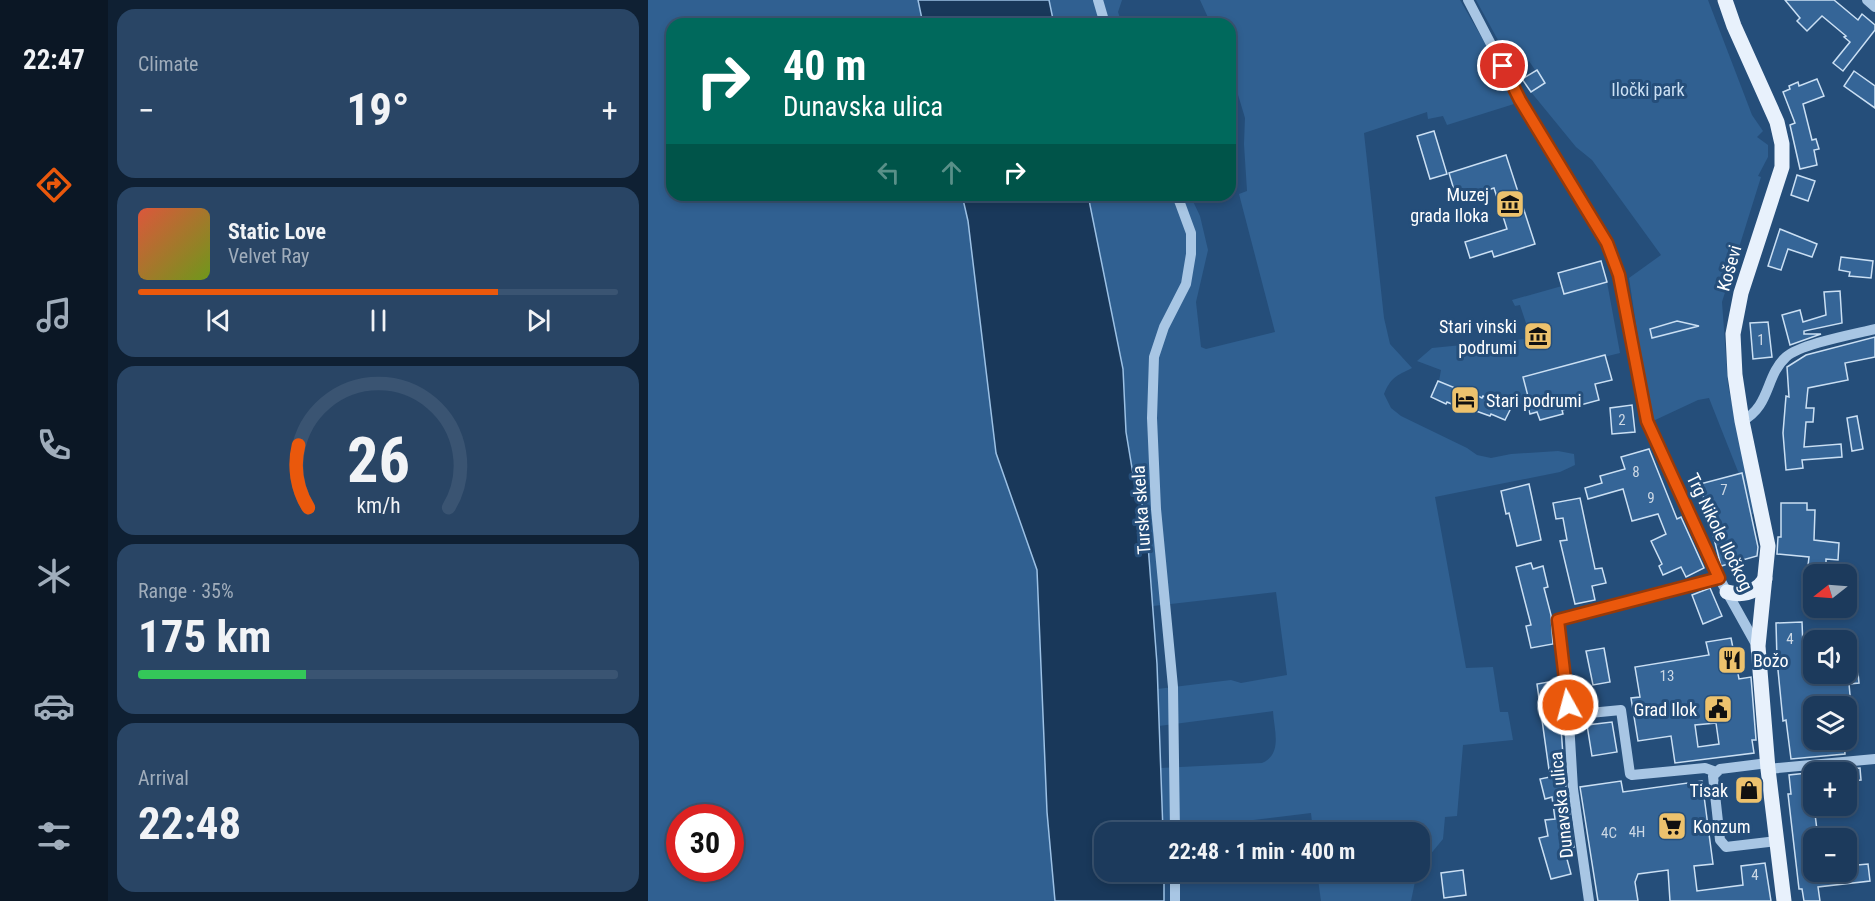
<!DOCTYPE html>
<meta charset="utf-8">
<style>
body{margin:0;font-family:"Roboto Condensed",sans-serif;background:#294565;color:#f1f3f6;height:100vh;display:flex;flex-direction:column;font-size:22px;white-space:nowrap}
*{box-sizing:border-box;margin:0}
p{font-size:20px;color:#a0adbb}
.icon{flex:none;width:33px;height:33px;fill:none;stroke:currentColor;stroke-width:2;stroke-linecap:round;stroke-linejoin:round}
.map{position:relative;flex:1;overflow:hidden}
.panel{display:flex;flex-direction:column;gap:9px;padding:9px;background:#0f2033;width:540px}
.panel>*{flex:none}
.hud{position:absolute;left:18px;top:18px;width:570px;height:183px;border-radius:18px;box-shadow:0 3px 9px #0003,0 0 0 2px #3a5472;background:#00695c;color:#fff;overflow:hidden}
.needle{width:39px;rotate:253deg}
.controls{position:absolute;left:1155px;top:564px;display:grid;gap:12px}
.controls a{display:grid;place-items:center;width:54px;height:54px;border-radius:12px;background:#1c3a5c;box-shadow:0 3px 9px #0003,0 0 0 2px #3a5472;font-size:30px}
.speed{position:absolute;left:18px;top:804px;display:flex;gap:12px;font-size:30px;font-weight:700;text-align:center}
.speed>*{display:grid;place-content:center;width:78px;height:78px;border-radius:50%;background:#1c3a5c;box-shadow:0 3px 9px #0003,0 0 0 2px #3a5472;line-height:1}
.speed .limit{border:9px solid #d22;background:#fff;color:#111}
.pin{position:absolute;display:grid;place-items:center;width:51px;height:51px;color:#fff;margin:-26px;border:3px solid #fff;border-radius:50%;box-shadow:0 2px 6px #0007}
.me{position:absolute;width:66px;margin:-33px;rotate:353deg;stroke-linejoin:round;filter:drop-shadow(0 0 4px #0008)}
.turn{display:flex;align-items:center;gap:21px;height:126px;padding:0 18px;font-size:27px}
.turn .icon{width:78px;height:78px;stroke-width:2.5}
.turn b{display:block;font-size:42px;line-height:51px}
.lanes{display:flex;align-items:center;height:57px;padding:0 18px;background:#0003;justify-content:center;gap:30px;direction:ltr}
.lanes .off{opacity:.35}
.big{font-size:45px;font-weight:700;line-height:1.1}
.panel .widget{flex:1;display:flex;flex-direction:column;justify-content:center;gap:9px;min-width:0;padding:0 21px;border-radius:18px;background:#294565}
.panel .dial{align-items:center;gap:0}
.dial svg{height:156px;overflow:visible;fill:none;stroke:#3a5472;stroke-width:7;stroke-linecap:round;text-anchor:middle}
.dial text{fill:#f1f3f6;stroke:none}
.song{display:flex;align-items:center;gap:18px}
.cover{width:72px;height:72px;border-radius:9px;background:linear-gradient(135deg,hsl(10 70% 55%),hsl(80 70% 35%))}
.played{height:6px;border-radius:3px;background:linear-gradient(90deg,#ea580c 75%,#3a5472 75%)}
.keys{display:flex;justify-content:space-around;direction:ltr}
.heat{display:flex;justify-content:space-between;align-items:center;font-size:33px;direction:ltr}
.charge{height:9px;border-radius:4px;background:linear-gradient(90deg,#34c759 35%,#3a5472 0)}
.trip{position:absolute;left:446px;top:822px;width:336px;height:60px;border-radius:18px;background:#1c3a5c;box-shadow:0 3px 9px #0003,0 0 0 2px #3a5472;font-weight:700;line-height:60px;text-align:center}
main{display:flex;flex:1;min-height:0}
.menu{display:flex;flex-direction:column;width:108px;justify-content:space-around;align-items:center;background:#0b1725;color:#a0adbb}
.menu .icon{width:42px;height:42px}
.menu .selected{color:#ea580c}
.menu b{font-size:27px;color:#f1f3f6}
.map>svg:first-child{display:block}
</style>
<main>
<nav class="menu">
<b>22:47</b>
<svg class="icon selected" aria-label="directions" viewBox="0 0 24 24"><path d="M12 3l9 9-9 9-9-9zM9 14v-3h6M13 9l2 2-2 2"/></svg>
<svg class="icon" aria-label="music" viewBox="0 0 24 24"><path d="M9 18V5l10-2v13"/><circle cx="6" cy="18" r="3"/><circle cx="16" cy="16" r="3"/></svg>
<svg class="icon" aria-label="phone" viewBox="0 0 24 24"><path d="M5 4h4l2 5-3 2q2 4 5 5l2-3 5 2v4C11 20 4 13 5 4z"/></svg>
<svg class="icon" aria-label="climate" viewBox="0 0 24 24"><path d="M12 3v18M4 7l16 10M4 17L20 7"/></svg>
<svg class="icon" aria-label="car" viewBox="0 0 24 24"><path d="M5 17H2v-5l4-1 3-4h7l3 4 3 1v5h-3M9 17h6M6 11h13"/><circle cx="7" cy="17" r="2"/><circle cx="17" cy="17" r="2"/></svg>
<svg class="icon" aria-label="filters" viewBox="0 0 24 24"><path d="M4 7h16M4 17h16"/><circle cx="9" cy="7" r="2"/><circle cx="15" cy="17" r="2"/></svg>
</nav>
<section class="panel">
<div class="widget"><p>Climate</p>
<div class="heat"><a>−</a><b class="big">19°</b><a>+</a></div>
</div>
<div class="widget">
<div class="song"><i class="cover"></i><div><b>Static Love</b><p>Velvet Ray</p></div></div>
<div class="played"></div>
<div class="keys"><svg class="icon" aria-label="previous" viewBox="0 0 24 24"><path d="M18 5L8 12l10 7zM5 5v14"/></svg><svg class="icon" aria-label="pause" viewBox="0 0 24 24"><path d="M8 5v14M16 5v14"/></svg><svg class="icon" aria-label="next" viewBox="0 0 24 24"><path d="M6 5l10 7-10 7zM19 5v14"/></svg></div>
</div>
<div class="widget dial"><svg viewBox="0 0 100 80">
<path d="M14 69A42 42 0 1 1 86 69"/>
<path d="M14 69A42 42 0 0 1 9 37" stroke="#ea580c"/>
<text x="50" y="56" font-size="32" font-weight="700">26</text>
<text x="50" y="72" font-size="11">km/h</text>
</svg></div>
<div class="widget"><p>Range · 35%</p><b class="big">175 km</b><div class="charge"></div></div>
<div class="widget"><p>Arrival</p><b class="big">22:48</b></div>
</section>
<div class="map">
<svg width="1227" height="901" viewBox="0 0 1227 901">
<rect width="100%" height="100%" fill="#254e7a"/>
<g fill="#306091" fill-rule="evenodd">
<path d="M0 0H270L275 24H24V195H314L320 221 348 453 389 570 399 812 407 901H0ZM32 818H82V868H32Z"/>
<path d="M401 0H474L470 12 474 24H406Z"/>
<path d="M552 0H812L838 45 866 104 799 125 795 116 780 119 779 112 716 133 736 318 742 344 764 368C748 376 743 377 736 394L743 408 753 416 819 448 829 455 843 458 863 454 910 451 926 454 927 465 912 472 787 497 818 668 845 667 852 712H860L865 740 815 745 809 816 797 817 795 839 771 868V832H665L663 813 515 831 512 768 614 763C635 754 626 730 625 711L511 726 509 689 583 680 593 683 639 675 628 592 505 606 498 518 485 474 478 432 475 369 440 195H542L552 216 560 250 548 302 553 347 558 349 627 332 591 194 599 191 596 144 597 118 582 68V24H563Z"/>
<path d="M828 0H1060L1104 115 1115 131 1109 137 1120 145V157L1110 176 1113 177 1074 302 1080 385 1107 513 1104 514 1094 474H1091L1061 398 1050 400 1005 421 1002 417 981 278 1013 255 944 160 928 147 883 92 896 83 881 61 867 71Z"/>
<path d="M959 282 972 353 875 377 881 402 864 406 847 399 846 401 835 396 834 398 820 391 819 393 791 381 793 370 769 361 784 348 824 344V354H843V342L879 339 878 331 880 329 872 305 867 306 864 300 914 286 916 294Z"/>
<path d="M669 872H769L763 901H673Z"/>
</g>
<g fill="#19385a" stroke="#9cc1e5" stroke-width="1.5">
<path d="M270 0H401L406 24H275Z"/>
<path d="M314 195H440L475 369 478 432 485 474 498 518 509 664 515 832H456V872H516V901H407L399 812 389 570 348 453 320 221Z"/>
</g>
<g fill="#356597" stroke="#cadff3" stroke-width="1.5" fill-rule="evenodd">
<path d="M1137 0H1186L1210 20 1214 14 1227 25V30L1195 71 1185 63 1202 42 1196 37 1198 36 1174 16 1159 31 1149 21 1152 18Z"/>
<path d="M889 70 897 83 883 92 874 79Z"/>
<path d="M1206 71 1227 86V108L1196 86Z"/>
<path d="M1169 79 1176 96 1155 104 1164 140 1168 139 1171 149 1166 150 1169 165 1152 169 1142 125 1147 123 1135 92 1142 89 1141 86 1150 82 1151 86Z"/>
<path d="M786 131 799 174 782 179 769 136Z"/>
<path d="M858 155 887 244 846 257 844 251 822 258 817 242 859 229 846 188 809 200 801 173Z"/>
<path d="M1149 175 1167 181 1160 201 1143 195Z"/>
<path d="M1132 229 1169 244 1164 257 1140 249 1133 270 1120 266Z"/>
<path d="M1193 257 1225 261 1223 278 1201 276 1202 272 1191 270Z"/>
<path d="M953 261 959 282 916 294 910 273Z"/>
<path d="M1192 291 1194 323 1156 331V334H1173L1142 345 1134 315 1152 310 1155 322 1178 315 1176 292Z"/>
<path d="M1029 321 1051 326 1004 338 1002 329Z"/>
<path d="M1120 322 1124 357 1105 359 1102 323Z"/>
<path d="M1227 337V357L1197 363 1200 380 1160 388 1158 408H1166L1165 422H1158L1156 447 1193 444 1194 457 1154 460 1155 468 1138 470 1135 433 1138 396 1141 397 1139 367 1158 355Z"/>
<path d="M957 355 964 380 947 384 951 400 914 410 915 414 892 420 889 412 882 414 879 404H882L875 377Z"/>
<path d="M790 381 819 393V391L834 398 835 396 846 401 847 399 864 406 857 420 843 414 842 416 814 406 813 408 799 402 798 404 783 397Z"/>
<path d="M984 405 987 432 964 434 962 408Z"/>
<path d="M1209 416 1215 449 1204 451 1199 418Z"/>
<path d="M1001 449 1029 519 1033 517 1056 568 1038 577 1033 567 1015 575 1011 566 1014 564 1003 541 1018 534 1010 514 984 521 975 489 940 499 937 488 954 483 952 476 977 469 973 457Z"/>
<path d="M1094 473 1110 547 1109 556 1073 566 1052 484Z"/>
<path d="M881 484 893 540 869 546 861 513 858 514 853 491Z"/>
<path d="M932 498 947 569 954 568 958 583 944 586 947 600 927 604 912 541 919 540 915 518 908 519 905 503Z"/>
<path d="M1133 503H1159V510H1167L1166 540 1191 543 1190 560 1178 559V574H1159L1161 557 1129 554 1130 537H1133Z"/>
<path d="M883 563 885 569 895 566 900 587 896 588 903 615 905 644 883 648 878 626 883 625 868 567Z"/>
<path d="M1062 588 1074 616 1055 624 1044 595Z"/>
<path d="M1154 622 1156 673 1198 674V664L1209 663 1211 683 1201 684 1203 706H1166V740H1196L1197 754 1143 759 1138 720 1135 721 1129 660 1128 623Z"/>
<path d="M1083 638 1091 679 1103 677 1108 740H1104L1106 753 1027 763 1023 736 990 741 983 698 992 697 987 667 1061 655 1058 642ZM1068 723 1071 744 1050 747 1047 725Z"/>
<path d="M956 648 962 682 945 685 938 651Z"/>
<path d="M900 682 901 686 910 684 915 756H911L917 780 926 847 916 848 923 874 903 879 891 838 900 836 897 820 907 819 904 797 897 799 892 779 902 777 889 684Z"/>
<path d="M964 722 969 752 944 756 939 725Z"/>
<path d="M1212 768 1213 780 1198 781V772H1166V806L1170 838H1166V872H1198V866L1220 864 1222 881 1170 887 1172 901H1156L1154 889H1151L1140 794H1143L1141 775 1198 769V772V769Z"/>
<path d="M973 781 975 792 1054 781 1065 864 1046 866 1049 891 1095 885 1093 866 1117 863 1123 901H1022L1020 870 990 874 987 882 990 901H950L932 787Z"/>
<path d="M815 870 818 895 796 898 793 873Z"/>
</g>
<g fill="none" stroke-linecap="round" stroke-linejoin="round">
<g stroke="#a8c6e4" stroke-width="10">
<path d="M450 0 457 24"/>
<path d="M820 0 872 100 959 243 971 275 999 421 1003 434 1060 558 1109 646"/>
<path d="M1219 0 1227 7"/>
<path d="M1094 421C1123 406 1117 376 1138 357 1152 344 1207 334 1227 329"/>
<path d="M921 715 973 710 982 774 984 775 1057 768 1068 772"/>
<path d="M1120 763 1072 769 1065 776 1072 840 1078 847 1129 841"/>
<path d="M1120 769 1227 759"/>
<path d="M527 832 525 687 508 509 504 418 506 357 516 327 538 284 543 254V233L529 195"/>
<path d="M527 872V901"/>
<path d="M941 901 925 789 920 705 910 620 1070 578"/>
</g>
<g stroke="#e8f1fc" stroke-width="15">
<path d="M1077 0 1086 26 1129 122 1134 144V167L1093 293 1085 334 1087 375 1094 421 1120 546 1110 646 1120 769 1136 901"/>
<path d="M1079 592C1095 596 1108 593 1117 579"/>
</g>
</g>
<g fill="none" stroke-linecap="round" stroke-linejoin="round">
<g stroke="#983908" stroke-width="15">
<path id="route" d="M855 66 872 100 959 243 971 275 999 421 1071 578 910 620 920 705"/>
</g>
<use href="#route" stroke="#ea580c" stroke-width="10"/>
</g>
<defs>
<g id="museum-square" transform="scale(1.5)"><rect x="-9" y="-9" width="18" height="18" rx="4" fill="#edc26d" stroke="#254e7a"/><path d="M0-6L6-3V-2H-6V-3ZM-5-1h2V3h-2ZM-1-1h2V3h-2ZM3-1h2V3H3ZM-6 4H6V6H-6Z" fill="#111"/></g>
<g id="hotel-square" transform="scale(1.5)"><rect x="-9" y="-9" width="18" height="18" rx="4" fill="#edc26d" stroke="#254e7a"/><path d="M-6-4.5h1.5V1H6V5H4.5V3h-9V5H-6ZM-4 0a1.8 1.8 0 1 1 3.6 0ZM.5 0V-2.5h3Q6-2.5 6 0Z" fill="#111"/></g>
<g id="restaurant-square" transform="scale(1.5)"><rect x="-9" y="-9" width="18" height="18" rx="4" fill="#edc26d" stroke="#254e7a"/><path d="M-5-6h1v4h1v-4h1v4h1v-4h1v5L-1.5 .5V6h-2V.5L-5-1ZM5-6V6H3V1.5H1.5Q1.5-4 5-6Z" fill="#111"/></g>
<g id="civic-square" transform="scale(1.5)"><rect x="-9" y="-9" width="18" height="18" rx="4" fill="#edc26d" stroke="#254e7a"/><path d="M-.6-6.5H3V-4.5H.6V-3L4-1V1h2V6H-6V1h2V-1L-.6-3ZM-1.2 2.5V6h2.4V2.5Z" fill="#111"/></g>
<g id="shop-square" transform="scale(1.5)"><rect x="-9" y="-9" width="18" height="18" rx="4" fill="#edc26d" stroke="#254e7a"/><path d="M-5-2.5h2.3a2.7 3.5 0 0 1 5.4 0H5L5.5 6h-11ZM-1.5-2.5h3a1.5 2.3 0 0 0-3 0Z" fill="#111"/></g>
<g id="supermarket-square" transform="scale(1.5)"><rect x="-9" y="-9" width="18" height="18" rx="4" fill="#edc26d" stroke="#254e7a"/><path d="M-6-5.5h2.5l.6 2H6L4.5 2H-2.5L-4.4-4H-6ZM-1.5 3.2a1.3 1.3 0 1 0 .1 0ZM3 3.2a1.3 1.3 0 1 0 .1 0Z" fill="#111"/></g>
</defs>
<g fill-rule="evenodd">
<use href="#museum-square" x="862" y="204"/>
<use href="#museum-square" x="890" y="336"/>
<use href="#hotel-square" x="817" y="400"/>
<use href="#restaurant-square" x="1084" y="660"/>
<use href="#civic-square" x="1070" y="709"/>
<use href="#shop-square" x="1101" y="790"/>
<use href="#supermarket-square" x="1024" y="826"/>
</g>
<g text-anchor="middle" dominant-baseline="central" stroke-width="6" stroke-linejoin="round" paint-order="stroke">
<g font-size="15" fill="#ccd8e5">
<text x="1113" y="340">1</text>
<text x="974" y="420">2</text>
<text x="988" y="472">8</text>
<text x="1076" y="490">7</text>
<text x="1003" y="498">9</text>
<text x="1142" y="639">4</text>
<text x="1019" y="676">13</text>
<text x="989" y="832">4H</text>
<text x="961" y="833">4C</text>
<text x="1107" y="875">4</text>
</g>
<g font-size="18" fill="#cadff3" stroke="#254e7a">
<text x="1000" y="89">Iločki park</text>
</g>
<g font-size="18" fill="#fff" stroke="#254e7a" text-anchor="end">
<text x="841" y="194">Muzej<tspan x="841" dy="21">grada Iloka</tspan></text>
<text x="869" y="326">Stari vinski<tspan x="869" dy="21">podrumi</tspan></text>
<text x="838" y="400" text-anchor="start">Stari podrumi</text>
<text x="1105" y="660" text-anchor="start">Božo</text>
<text x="1049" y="709">Grad Ilok</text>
<text x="1080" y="790">Tisak</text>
<text x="1045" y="826" text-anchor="start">Konzum</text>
</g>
<g font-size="18" fill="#fff" stroke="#254e7a">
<text transform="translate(1081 268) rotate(-74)">Koševi</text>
<text transform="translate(493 510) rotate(-94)">Turska skela</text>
<text transform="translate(1072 532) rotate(64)">Trg Nikole Iločkog</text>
<text transform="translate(913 805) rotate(-96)">Dunavska ulica</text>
</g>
</g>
</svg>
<div class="controls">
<a><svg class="needle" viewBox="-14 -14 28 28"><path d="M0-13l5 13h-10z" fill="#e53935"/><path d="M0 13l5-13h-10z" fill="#a0adbb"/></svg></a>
<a><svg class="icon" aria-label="sound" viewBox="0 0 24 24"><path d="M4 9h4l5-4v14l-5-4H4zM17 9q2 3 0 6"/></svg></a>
<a><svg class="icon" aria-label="layers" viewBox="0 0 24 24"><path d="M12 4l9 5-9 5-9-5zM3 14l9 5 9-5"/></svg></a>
<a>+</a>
<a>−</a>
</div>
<div class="speed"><div class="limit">30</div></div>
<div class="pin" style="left:855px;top:66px;background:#d93025"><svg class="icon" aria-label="arrive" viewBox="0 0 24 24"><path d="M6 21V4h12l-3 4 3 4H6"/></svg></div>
<svg class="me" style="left:920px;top:705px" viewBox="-20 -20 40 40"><circle r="17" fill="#ea580c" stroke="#fff" stroke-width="3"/><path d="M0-11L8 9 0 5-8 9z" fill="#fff"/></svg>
<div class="trip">22:48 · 1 min · 400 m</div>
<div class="hud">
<div class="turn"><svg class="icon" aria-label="right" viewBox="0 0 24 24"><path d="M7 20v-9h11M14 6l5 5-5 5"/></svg><div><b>40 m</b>Dunavska ulica</div></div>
<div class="lanes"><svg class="icon off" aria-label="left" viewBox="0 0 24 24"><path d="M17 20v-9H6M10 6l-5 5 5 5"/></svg><svg class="icon off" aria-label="ahead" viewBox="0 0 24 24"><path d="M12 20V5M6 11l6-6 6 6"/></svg><svg class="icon" aria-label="right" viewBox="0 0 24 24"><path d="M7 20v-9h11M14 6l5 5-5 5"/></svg></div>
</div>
</div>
</main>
